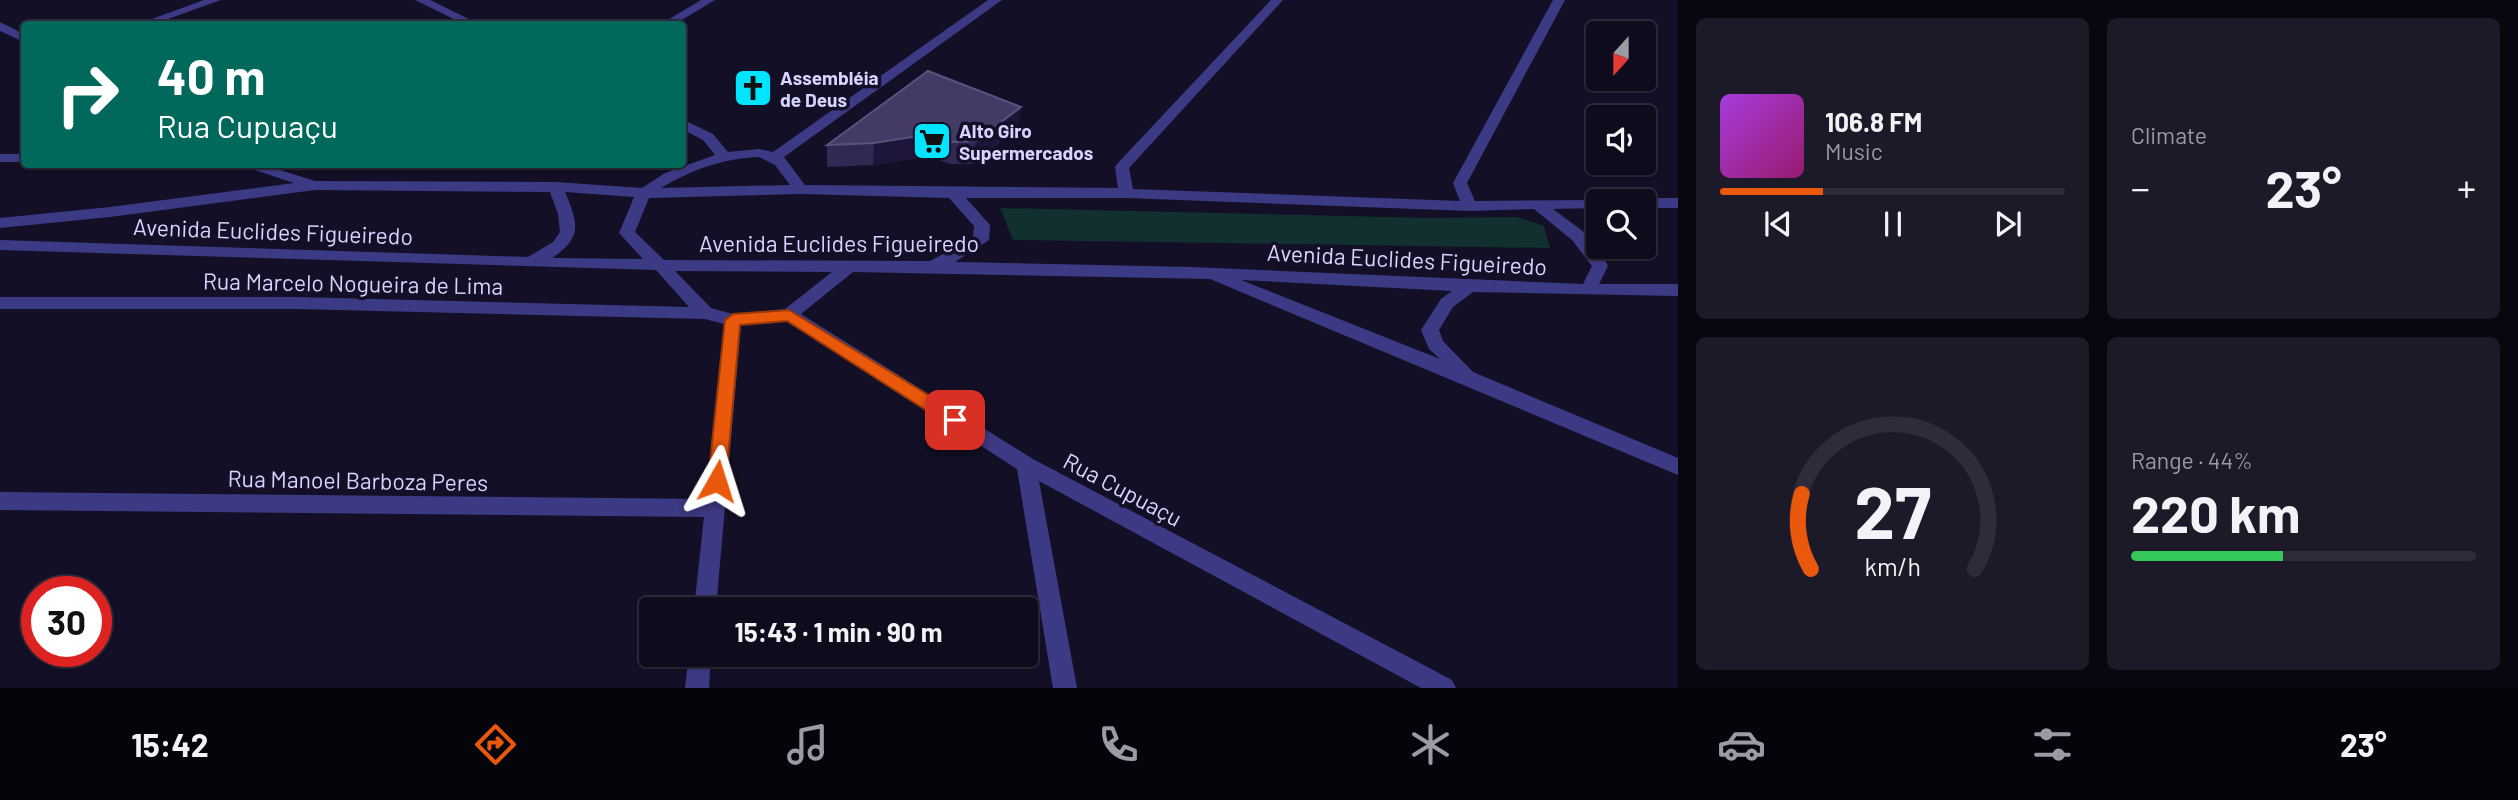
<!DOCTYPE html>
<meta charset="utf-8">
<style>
body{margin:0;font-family:Barlow,sans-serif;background:#1c1929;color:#f1f3f6;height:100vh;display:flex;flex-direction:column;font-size:26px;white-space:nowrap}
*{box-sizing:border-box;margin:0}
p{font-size:23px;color:#9b9ba3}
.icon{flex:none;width:38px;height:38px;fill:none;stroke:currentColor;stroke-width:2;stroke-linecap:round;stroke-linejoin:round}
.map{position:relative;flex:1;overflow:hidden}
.side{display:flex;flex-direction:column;gap:18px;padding:18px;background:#08060f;width:840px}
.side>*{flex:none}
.banner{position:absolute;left:21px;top:21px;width:665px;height:147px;border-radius:7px;box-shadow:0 2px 5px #0004,0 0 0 2px #2e2b3b;background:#00695c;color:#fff;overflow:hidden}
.needle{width:46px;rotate:201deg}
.controls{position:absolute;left:1586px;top:21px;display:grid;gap:14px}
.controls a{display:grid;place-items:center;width:70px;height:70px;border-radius:7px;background:#0e0b1c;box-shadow:0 2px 5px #0004,0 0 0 2px #2e2b3b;font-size:35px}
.speed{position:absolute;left:21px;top:576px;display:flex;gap:14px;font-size:35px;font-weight:700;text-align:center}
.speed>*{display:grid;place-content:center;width:91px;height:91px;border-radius:50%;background:#0e0b1c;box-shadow:0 2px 5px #0004,0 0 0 2px #2e2b3b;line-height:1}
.speed .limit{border:10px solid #d22;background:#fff;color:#111}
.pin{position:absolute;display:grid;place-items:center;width:60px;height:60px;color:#fff;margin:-30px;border-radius:14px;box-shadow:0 4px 10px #0006}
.me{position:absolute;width:77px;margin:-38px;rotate:6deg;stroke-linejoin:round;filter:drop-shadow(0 0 5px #0008)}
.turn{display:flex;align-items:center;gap:24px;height:147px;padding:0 21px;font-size:32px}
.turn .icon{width:91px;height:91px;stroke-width:2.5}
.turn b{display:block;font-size:49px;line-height:60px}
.big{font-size:52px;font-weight:700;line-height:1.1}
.side .card{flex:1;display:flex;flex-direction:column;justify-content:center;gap:10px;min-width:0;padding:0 24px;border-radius:10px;background:#1c1929}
.side .dial{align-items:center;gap:0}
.dial svg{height:182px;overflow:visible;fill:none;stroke:#2e2b3b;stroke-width:7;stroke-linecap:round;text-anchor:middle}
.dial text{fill:#f1f3f6;stroke:none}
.song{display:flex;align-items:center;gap:21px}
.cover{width:84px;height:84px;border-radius:10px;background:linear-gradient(135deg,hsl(280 70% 55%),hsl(320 70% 35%))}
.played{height:7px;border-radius:4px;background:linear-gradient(90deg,#ea580c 30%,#2e2b3b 30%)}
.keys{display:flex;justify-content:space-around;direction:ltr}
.heat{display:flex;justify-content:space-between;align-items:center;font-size:38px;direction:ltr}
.charge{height:10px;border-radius:5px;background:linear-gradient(90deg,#34c759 44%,#2e2b3b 0)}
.side .tiles{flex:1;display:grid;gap:18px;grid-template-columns:repeat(2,1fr)}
.trip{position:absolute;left:639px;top:597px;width:399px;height:70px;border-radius:7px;background:#0e0b1c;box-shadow:0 2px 5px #0004,0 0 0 2px #2e2b3b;font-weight:700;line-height:70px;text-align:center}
.tabs{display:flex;height:112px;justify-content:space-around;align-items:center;background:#06040b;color:#9b9ba3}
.tabs .icon{width:49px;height:49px}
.tabs .current{color:#ea580c}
.tabs b{font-size:32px;color:#f1f3f6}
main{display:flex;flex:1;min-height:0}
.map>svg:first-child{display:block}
</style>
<main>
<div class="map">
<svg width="1678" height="688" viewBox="0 0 1678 688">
<rect width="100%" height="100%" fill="#130f26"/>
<path fill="#12302f" d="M1000 208 1429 218 1517 217 1544 226 1550 248 1013 240Z"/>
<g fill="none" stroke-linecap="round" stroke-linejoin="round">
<g fill="#3d3a85" fill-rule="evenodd">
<path d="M204 0H221L154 24H138Z"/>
<path d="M415 0H430L479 24H464Z"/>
<path d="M701 0H715L675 24H661Z"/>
<path d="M988 0H1002L784 157 805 185 1118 188 1115 167 1117 164 1271 0H1283L1129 168 1133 189 1460 201 1453 183 1553 0H1565L1467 183 1475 201 1603 200 1598 201V208L1553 209 1584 232 1606 262 1608 266 1599 284H1678V296L1473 292 1453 307 1439 330 1443 341 1473 372 1678 458V475L1210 279 853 272 801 314 1033 459 1452 680 1456 688H1421L1039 481 1077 688H1053L1017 469 786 321 741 325 716 609H694L704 517 0 510V492L706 499 724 324 705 319 297 309H0V297H297L689 307 656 270 0 250V240L528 257 553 242 560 232 558 214 550 192 315 190 110 217 0 228V218L110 207 294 183 237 164H261L315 181 555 182 642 188 665 173 715 155 703 140 682 129V119L713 134 728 152 759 149 773 152ZM759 157 775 165 790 185 661 188C691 170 724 158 759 157ZM565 192 634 197 619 233 643 259 552 258C583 237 578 223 565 192ZM801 194 949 198 974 226 973 238 930 261 664 260 635 232 649 198ZM966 198H1126L1470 211 1534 209 1572 240 1592 266 1583 284 1191 267 955 262 989 240 990 225ZM675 271 832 272 785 309 733 314 711 308ZM1241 280 1452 291 1441 299 1421 330 1429 349 1440 359Z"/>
<path d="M0 22 24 34V42L0 31Z"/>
<rect x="0" y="154" width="24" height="8"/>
<path d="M1643 198H1678V208H1643V201H1637Z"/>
<path d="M689 654H711L709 688H685Z"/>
</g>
</g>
<path fill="#312854" d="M1021 107 1017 129 973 164H950L929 156 873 165 827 167V145Z"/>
<g fill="#1d163a">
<path d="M1021 107 1017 129 973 164 976 141Z"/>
<path d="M931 134 929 156 873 165 874 143Z"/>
</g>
<path fill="#433a66" stroke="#5a527e" stroke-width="2" d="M928 71 1021 107 976 141 952 142 931 134 874 143 827 145Z"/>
<path fill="#ea580c" stroke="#983908" stroke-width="2" d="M789 310 961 415 963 420 961 425H949L787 321 740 325 726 481 724 486 717 489 711 486 708 481 725 320 733 314Z"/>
<defs>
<g id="church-square" transform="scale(2.0125)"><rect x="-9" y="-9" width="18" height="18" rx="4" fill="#00e5ff" stroke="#130f26"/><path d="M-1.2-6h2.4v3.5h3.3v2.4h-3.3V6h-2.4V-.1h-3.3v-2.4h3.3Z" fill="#111"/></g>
<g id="supermarket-square" transform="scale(2.0125)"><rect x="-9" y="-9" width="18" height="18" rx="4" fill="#00e5ff" stroke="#130f26"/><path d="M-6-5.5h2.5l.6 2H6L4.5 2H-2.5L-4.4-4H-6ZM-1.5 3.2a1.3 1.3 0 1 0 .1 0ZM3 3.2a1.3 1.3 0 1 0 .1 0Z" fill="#111"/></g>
</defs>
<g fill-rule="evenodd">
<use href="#church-square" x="753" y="88"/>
<use href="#supermarket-square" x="932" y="141"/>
</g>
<g text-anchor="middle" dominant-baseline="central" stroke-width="7" stroke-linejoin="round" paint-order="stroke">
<g font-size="19" font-weight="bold" fill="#d9d4ff" stroke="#130f26" text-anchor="start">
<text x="780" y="77">Assembléia<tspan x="780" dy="22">de Deus</tspan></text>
<text x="959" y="130">Alto Giro<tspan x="959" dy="22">Supermercados</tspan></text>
</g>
<g font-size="23" fill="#d9d4ff" stroke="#130f26">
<text transform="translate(273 231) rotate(2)">Avenida Euclides Figueiredo</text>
<text x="839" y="243">Avenida Euclides Figueiredo</text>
<text transform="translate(1407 259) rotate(3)">Avenida Euclides Figueiredo</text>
<text transform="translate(353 283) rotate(1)">Rua Marcelo Nogueira de Lima</text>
<text transform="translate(358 480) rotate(1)">Rua Manoel Barboza Peres</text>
<text transform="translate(1123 489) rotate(28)">Rua Cupuaçu</text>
</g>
</g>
</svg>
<div class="controls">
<a><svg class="needle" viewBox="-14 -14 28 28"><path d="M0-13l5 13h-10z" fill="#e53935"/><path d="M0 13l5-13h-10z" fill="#9b9ba3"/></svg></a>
<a><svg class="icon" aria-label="sound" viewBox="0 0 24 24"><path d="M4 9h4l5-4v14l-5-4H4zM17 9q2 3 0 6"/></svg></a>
<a><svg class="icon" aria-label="search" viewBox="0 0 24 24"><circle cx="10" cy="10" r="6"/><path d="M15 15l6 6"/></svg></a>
</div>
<div class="speed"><div class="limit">30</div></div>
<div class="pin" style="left:955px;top:420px;background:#d93025"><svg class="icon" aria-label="arrive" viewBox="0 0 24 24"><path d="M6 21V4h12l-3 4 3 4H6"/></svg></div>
<svg class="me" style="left:717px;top:481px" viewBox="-20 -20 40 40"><path d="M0-17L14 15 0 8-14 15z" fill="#ea580c" stroke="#fff" stroke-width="4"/></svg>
<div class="trip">15:43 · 1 min · 90 m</div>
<div class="banner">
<div class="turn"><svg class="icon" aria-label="right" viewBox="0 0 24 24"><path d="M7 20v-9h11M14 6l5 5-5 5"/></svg><div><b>40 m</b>Rua Cupuaçu</div></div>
</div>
</div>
<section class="side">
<div class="tiles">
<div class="card">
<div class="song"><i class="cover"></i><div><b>106.8 FM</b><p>Music</p></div></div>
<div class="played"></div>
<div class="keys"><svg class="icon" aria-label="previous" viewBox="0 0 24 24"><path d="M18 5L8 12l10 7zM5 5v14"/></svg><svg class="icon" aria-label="pause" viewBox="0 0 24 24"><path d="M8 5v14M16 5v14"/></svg><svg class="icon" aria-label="next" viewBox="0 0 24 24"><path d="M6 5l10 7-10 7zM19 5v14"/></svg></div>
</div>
<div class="card"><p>Climate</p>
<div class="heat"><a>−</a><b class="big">23°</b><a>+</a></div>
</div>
<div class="card dial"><svg viewBox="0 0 100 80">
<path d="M14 69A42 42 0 1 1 86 69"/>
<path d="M14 69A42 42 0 0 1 10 36" stroke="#ea580c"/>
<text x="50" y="56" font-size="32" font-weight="700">27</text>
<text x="50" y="72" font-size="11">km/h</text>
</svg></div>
<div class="card"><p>Range · 44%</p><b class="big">220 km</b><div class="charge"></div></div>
</div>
</section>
</main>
<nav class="tabs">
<b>15:42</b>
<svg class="icon current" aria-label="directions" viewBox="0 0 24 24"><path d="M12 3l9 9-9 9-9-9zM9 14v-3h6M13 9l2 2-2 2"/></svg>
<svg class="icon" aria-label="music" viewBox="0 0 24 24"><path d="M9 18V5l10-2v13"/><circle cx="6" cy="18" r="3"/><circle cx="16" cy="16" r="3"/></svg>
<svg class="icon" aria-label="phone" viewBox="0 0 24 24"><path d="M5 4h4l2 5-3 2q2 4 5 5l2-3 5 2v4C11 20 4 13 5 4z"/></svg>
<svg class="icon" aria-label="climate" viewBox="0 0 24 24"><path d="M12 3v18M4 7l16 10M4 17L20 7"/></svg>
<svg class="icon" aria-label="car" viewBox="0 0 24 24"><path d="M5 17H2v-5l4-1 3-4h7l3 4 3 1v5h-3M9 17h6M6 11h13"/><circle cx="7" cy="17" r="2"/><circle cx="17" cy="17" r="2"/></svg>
<svg class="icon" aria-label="filters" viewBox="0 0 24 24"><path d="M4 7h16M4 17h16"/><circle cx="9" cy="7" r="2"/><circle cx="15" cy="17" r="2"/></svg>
<b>23°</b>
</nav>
